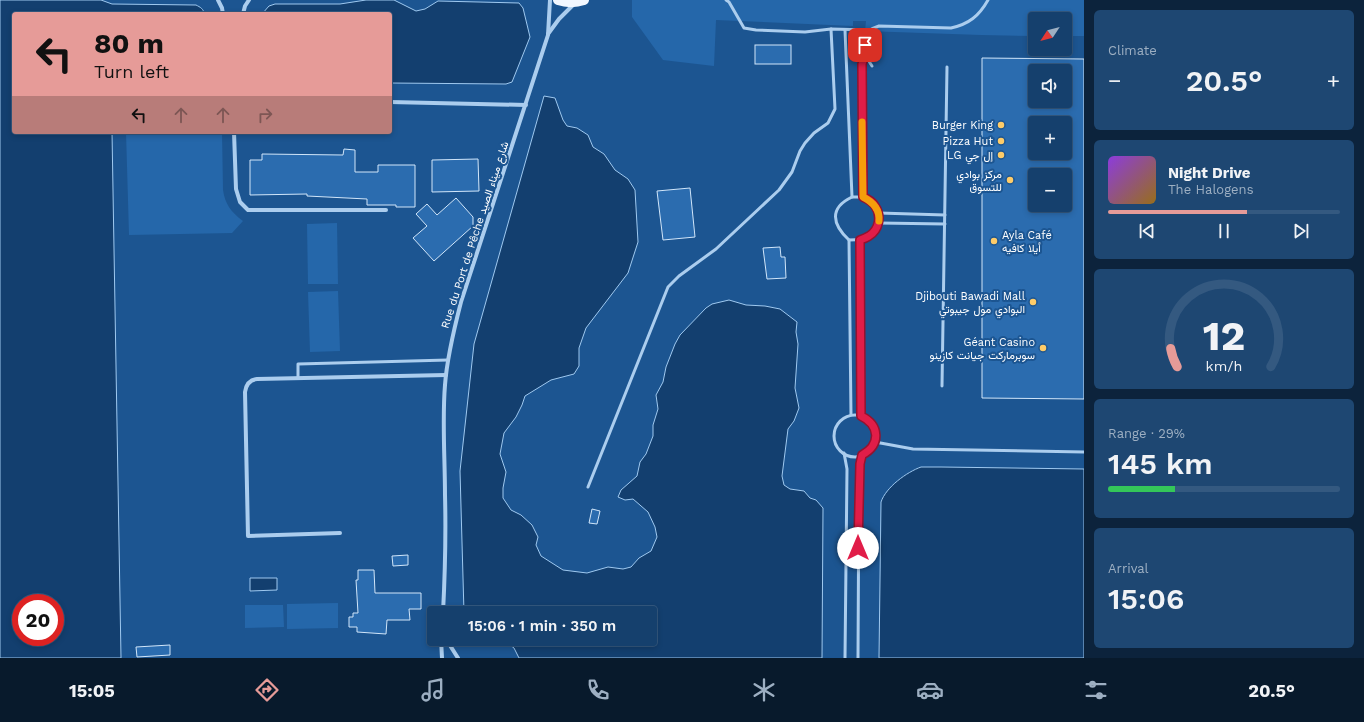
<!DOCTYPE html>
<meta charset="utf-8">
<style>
body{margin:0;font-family:"Work Sans",Vazirmatn,sans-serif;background:#1e4772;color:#f1f3f6;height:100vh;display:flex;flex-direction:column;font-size:15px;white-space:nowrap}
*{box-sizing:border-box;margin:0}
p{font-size:13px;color:#9dafc2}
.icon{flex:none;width:22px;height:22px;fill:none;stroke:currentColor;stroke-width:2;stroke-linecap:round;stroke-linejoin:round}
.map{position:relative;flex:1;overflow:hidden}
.drawer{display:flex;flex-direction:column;gap:10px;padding:10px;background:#0c233c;width:280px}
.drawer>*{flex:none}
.guide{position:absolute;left:12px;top:12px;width:380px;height:122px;border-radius:4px;box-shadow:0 2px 6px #0003,0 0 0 1px #345980;background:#e69b98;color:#111;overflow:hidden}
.needle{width:26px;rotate:234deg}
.fabs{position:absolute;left:1028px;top:12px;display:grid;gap:8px}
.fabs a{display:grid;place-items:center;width:44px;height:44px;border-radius:4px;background:#15406d;box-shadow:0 2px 6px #0003,0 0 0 1px #345980;font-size:20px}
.speed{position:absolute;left:12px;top:594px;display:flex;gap:8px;font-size:20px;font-weight:700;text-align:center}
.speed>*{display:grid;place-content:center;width:52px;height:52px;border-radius:50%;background:#15406d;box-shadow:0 2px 6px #0003,0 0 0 1px #345980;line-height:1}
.speed .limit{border:6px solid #d22;background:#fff;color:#111}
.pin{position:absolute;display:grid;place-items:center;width:34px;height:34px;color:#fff;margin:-17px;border-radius:8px;box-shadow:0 2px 6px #0006}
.me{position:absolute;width:44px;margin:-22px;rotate:0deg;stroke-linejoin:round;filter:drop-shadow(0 0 3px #0008)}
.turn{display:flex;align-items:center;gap:14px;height:84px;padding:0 16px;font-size:18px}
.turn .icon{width:52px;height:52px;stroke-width:2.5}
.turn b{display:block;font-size:28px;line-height:34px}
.lanes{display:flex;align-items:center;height:38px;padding:0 16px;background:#0003;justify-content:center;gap:20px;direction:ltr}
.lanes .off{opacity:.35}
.big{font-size:30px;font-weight:600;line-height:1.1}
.drawer .widget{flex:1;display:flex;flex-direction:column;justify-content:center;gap:6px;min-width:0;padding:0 14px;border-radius:6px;background:#1e4772}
.drawer .dial{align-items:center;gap:0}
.dial svg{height:104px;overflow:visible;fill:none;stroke:#345980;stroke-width:7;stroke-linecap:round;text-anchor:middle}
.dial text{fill:#f1f3f6;stroke:none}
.song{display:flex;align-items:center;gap:12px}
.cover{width:48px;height:48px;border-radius:6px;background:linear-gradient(135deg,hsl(270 70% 55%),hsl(40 70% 35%))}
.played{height:4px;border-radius:2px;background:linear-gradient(90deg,#e69b98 60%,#345980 60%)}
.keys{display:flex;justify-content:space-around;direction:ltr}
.heat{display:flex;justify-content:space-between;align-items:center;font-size:22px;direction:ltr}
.charge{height:6px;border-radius:3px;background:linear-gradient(90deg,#34c759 29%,#345980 0)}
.trip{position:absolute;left:427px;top:606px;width:230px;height:40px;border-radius:4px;background:#15406d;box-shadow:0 2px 6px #0003,0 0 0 1px #345980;font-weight:600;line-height:40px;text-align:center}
.tab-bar{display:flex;height:64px;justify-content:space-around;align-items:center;background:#081a2c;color:#9dafc2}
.tab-bar .icon{width:28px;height:28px}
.tab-bar .current{color:#e69b98}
.tab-bar b{font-size:18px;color:#f1f3f6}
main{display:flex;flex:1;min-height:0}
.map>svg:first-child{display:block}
</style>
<main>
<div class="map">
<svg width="1084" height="658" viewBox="0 0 1084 658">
<rect width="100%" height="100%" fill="#1c5591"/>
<g fill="#2567aa">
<path d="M632 0H1084V36H1065V19H1035V36L981 35 865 31 866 21H853V26L716 20 714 66 663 60 632 17Z"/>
<path d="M126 132H222L223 190C225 204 231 212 243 221L232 233 129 235Z"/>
<path d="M337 223 338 284H308L307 224Z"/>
<path d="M338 291 340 351 310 352 308 292Z"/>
<path d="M338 603V628L287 629V604Z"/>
<path d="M245 605H283L284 627 245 628Z"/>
</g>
<g fill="#133f6f" stroke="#9fc9f0" fill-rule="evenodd">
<path d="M0 0H101L112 4 196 5C200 7 204 9 204 14H14V132H112L121 658H0ZM21 603H55V637H21Z"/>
<path d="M366 0H394L416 11 425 9 438 1 519 3 523 8 530 37 512 82 506 84 390 83V14H262L269 6 275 4H340Z"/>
<path d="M544 96 555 98 563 120 567 126 577 128 588 135 593 147 604 154 615 170 628 179 635 190 638 242 628 273 586 328 579 348V366L574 374 551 380 525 396 522 405 516 417 504 433 500 454 506 472 503 488V498L511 510 521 515 532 525 538 537 536 545 541 556 563 570 587 573 608 567 623 569 631 567 639 558 651 551 657 537 655 527 648 512 633 499 625 500 618 497 621 490 637 476 640 462 646 454 653 436V425L658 409 656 395 663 382 666 367 675 344 680 335 706 308 712 304 729 300 746 305 765 306 780 309 797 322 796 332 798 344 795 388 799 408 794 421 788 429 782 476 784 485 790 489 804 491 810 498 816 500 823 508 822 658H519L514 648 502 639H650V613H464L460 471 474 344Z"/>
<path d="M921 467H941L1084 469V658H879L881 502C886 487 907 472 921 467Z"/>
<path d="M250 578H277V590L250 591Z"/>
</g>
<g fill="#2b6caf" stroke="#d1e6fa" fill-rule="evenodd">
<rect x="852" y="39" width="9" height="11"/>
<rect x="755" y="45" width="36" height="19"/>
<path d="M982 58 1084 59V399L982 398ZM1035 71H1065V101H1035ZM1035 123H1065V153H1035ZM1035 175H1065V205H1035Z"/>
<path d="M344 149 355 150V172H378V165H415V207H396V205H367V199L307 196V194L250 195V160H262V154L343 155Z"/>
<path d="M478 159 479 191 432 192V160Z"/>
<path d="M690 188 695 237 663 240 657 191Z"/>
<path d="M456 198 473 217V226L434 261 413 238 427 226 416 214 427 204 437 215Z"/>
<path d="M780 247 781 257H785L786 278 767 279 763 248Z"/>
<path d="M592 509 600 511 597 524 589 523Z"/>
<path d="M408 555V565L393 566 392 556Z"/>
<path d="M358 570H374L375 593H421V609H409L410 620H387L386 634 357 632V627H349V617H353V613H358L356 580H358Z"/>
<path d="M170 645V655L137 657 136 647Z"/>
</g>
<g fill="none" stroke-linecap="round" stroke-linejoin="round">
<g stroke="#abcdee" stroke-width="3">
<path d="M726 0 729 2 744 28 756 30 805 32 831 29 869 30"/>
<path d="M845 30 852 197"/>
<path d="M865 55 872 66"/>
<path d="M852 197C858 197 865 196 870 200 882 209 882 227 870 236 864 240 856 240 849 240 832 224 829 208 852 197Z"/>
<path d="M863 197 862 64 865 55V35C868 30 873 28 879 26L951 28C969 24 979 16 988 0"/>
<path d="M879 213 945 215"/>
<path d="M879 223 945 224"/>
<path d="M849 240 851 415"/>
<path d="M860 240 861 416"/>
<path d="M298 378V364L448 360"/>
<path d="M942 386 947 67"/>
<circle cx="855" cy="436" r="21"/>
<path d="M875 442 913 449 1084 452"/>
<path d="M844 453 847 469 845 658"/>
<path d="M588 487 668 287 679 276 716 249 779 190 792 172 800 151 805 143 814 133 828 123 835 109 831 29"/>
<path d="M858 658 859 469 862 455"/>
</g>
<g stroke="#abcdee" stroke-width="4">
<path d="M218 0 222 8 223 14"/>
<path d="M243 14 245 6 249 0"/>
<path d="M548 34 559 19 573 5"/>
<path d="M390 102 526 105"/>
<path d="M234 132 236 189 240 202 248 210H386"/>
<path d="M340 533 248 536 245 392C246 385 249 380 257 379L446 375"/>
<path d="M443 613C445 574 446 534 445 495 445 459 442 420 445 385 447 357 454 329 461 302L548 35 550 0"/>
<path d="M441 639 442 658"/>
<path d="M446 639 458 658"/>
</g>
<path stroke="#f3f8ff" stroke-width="10" d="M558 0C567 3 575 3 584 0"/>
</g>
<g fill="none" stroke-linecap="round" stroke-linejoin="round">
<g stroke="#92132f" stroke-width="10">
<path id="route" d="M858 548 860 464 862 455C881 445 880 425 861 416L860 240C863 239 866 238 869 236 879 230 882 216 875 206 872 201 868 199 863 197L862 64 865 55V45"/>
</g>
<use href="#route" stroke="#e11d48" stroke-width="7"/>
<path stroke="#f59e0b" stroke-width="7" d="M862 122 863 197C873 202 880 209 879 221"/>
</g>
<g fill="#fecc69" stroke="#1c5591" stroke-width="1.5">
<circle cx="1001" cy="125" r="4"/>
<circle cx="1001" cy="141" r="4"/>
<circle cx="1001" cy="155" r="4"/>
<circle cx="1010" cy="180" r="4"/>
<circle cx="994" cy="241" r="4"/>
<circle cx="1033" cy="302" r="4"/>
<circle cx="1043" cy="348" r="4"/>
</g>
<g text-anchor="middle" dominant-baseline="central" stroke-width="4" stroke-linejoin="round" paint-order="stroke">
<g font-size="11" fill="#fff" stroke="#1c5591" text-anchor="end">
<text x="993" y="125">Burger King</text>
<text x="993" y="141">Pizza Hut</text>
<text x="993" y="155">LG إل جي</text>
<text x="1002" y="174">مركز بوادي<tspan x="1002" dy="13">للتسوق</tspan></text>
<text x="1002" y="235" text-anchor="start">Ayla Café<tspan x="1002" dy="13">أيلا كافيه</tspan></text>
<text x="1025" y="296">Djibouti Bawadi Mall<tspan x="1025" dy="13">البوادي مول جيبوتي</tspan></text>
<text x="1035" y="342">Géant Casino<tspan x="1035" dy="13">سوبرماركت جيانت كازينو</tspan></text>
</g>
<g font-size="11" fill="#fff" stroke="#1c5591">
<text transform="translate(475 235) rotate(-72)">Rue du Port de Pêche شارع ميناء الصيد</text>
</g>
</g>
</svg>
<div class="fabs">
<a><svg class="needle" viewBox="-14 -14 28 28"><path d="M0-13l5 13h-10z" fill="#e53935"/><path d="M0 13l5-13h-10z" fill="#9dafc2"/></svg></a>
<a><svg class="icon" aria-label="sound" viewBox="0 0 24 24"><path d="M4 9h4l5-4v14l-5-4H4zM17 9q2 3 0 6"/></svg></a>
<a>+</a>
<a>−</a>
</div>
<div class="speed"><div class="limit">20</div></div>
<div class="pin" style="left:865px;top:45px;background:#d93025"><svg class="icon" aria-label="arrive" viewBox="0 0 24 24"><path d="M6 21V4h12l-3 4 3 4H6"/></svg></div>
<svg class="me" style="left:858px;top:548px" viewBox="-20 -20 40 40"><circle r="19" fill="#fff"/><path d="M0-13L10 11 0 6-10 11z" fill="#e11d48"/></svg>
<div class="trip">15:06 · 1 min · 350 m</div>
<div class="guide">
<div class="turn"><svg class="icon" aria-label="left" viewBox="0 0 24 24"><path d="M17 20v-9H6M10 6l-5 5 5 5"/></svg><div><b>80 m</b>Turn left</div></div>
<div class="lanes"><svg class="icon" aria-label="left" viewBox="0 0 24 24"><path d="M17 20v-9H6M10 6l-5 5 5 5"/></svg><svg class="icon off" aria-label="ahead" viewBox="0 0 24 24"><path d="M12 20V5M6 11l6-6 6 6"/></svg><svg class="icon off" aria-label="ahead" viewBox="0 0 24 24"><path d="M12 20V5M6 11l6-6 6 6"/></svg><svg class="icon off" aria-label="right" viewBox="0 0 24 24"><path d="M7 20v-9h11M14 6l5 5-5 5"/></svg></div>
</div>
</div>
<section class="drawer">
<div class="widget"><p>Climate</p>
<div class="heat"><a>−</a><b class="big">20.5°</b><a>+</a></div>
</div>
<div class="widget">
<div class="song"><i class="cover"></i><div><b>Night Drive</b><p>The Halogens</p></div></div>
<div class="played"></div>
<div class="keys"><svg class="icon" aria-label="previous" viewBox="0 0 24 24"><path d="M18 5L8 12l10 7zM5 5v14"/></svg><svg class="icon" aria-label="pause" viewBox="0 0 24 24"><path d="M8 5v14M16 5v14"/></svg><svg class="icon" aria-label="next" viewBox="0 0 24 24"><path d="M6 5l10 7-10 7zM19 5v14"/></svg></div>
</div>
<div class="widget dial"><svg viewBox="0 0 100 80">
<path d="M14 69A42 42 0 1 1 86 69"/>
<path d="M14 69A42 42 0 0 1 9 55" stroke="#e69b98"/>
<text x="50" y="56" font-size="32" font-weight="700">12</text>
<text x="50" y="72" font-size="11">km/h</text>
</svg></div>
<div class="widget"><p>Range · 29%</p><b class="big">145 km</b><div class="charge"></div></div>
<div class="widget"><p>Arrival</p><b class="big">15:06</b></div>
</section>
</main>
<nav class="tab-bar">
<b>15:05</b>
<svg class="icon current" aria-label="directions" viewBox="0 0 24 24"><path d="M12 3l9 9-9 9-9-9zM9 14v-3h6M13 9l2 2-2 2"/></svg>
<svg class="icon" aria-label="music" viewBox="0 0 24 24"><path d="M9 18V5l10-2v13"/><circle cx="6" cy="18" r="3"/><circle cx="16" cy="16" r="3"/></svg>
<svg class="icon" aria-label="phone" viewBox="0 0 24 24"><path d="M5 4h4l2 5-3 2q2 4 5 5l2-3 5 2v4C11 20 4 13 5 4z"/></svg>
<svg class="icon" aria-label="climate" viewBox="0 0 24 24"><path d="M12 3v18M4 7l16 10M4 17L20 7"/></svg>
<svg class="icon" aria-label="car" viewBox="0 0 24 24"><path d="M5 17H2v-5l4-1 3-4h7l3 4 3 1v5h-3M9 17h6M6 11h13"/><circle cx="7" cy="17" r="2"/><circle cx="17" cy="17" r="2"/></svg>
<svg class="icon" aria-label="filters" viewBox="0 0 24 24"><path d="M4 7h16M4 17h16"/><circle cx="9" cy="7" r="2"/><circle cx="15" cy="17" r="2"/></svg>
<b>20.5°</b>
</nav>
